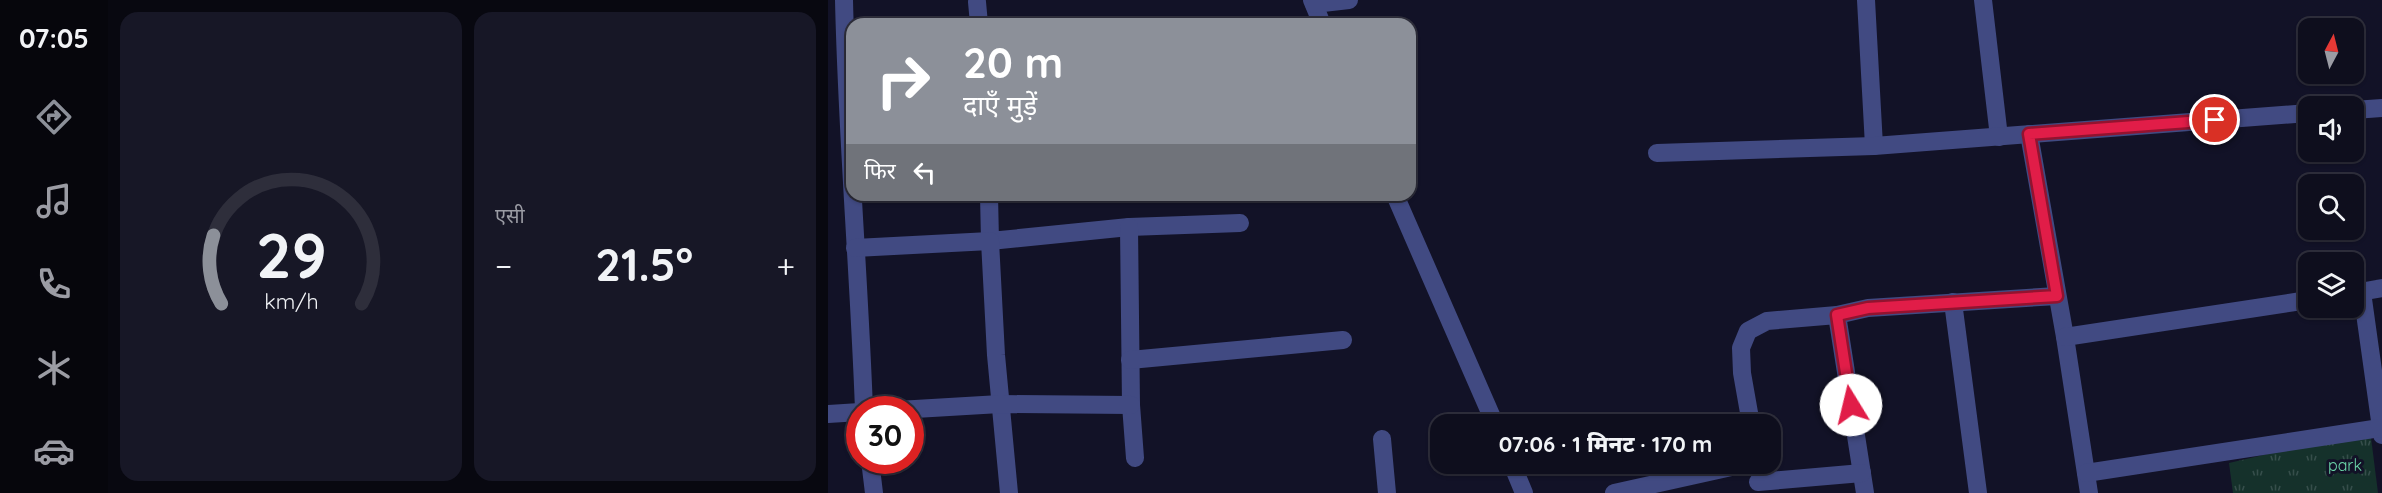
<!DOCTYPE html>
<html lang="hi">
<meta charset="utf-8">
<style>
body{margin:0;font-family:Quicksand,"Noto Sans Devanagari",sans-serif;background:#171726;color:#f1f3f6;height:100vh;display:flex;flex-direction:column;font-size:22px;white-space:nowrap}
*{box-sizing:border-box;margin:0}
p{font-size:20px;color:#9b9ca4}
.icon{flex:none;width:33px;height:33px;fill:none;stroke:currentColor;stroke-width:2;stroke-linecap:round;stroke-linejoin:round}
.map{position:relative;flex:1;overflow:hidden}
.sheet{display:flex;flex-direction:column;gap:12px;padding:12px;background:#080810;width:720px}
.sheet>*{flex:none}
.hud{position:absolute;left:18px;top:18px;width:570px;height:183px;border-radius:18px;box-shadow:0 2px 4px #0004,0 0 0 2px #2e2e3b;background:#8c9099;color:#fff;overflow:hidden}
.needle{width:39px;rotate:7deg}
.controls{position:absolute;left:1470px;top:18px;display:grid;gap:12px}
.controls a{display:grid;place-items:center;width:66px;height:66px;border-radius:12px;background:#0e0e1d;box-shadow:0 2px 4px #0004,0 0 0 2px #2e2e3b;font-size:30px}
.speed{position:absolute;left:18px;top:396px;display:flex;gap:12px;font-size:30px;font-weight:700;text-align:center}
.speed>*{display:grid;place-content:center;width:78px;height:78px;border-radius:50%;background:#0e0e1d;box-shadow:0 2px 4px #0004,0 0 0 2px #2e2e3b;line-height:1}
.speed .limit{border:9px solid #d22;background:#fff;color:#111}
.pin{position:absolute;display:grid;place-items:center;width:51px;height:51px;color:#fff;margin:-26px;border:3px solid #fff;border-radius:50%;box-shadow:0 2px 6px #0007}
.me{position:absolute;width:66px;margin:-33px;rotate:351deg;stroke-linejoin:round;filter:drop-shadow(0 0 4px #0008)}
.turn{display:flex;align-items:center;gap:21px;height:126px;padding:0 18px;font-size:27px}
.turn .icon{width:78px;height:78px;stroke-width:2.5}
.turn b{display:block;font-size:42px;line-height:51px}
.then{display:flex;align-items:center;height:57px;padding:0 18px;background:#0003;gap:12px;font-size:22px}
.big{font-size:45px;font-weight:800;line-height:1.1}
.sheet .card{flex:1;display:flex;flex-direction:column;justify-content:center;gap:9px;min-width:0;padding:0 21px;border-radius:18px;background:#171726}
.sheet .dial{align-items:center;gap:0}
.dial svg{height:156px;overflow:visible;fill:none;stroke:#2e2e3b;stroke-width:7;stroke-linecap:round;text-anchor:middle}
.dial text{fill:#f1f3f6;stroke:none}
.heat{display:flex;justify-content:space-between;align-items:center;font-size:33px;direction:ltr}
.sheet .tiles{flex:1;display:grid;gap:12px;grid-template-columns:repeat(2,1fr)}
.trip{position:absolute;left:602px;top:414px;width:351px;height:60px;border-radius:18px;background:#0e0e1d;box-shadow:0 2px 4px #0004,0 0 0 2px #2e2e3b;font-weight:800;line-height:60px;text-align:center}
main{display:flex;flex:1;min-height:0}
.tabs{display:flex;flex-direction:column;width:108px;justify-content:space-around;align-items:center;background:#06060c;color:#9b9ca4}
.tabs .icon{width:42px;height:42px}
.tabs .current{color:#8c9099}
.tabs b{font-size:27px;color:#f1f3f6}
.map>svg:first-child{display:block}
</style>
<main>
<nav class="tabs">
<b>07:05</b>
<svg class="icon current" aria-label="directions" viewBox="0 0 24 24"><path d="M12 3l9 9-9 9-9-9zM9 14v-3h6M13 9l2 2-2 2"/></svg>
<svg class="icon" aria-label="music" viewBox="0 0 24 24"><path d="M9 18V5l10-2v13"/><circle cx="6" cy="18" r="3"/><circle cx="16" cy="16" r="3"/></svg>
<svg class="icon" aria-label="phone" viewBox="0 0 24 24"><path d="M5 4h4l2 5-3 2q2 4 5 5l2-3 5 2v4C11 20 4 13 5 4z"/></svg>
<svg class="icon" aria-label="climate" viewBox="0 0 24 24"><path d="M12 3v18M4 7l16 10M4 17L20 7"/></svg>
<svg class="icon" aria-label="car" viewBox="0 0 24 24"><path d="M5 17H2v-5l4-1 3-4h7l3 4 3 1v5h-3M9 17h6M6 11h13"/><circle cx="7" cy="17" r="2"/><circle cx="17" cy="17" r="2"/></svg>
</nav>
<section class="sheet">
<div class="tiles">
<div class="card dial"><svg viewBox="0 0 100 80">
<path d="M14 69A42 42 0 1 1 86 69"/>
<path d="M14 69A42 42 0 0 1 10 34" stroke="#8c9099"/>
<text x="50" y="56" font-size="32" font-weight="700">29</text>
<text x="50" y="72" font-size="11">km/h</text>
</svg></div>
<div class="card"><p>एसी</p>
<div class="heat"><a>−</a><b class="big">21.5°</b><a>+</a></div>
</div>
</div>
</section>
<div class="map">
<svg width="1554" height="493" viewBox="0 0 1554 493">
<defs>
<pattern id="park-tufts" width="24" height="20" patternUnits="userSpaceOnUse" patternTransform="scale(1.5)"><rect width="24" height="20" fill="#15312b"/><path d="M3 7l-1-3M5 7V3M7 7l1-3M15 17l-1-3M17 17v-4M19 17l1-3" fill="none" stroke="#364e4b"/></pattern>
</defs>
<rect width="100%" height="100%" fill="#121227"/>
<path fill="url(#park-tufts)" d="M1542 430 1550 493H1405L1401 463Z"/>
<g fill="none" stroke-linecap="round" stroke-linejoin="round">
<g stroke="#414a82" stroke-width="18">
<path d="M16 0C19 137 31 273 36 410"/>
<path d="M484 0 494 24"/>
<path d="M1038 0 1046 146"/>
<path d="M1155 0 1171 137"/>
<path d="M149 2 151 24"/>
<path d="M486 4 521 0"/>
<path d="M1526 110 1554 108"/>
<path d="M1201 134 1237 337 1261 493"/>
<path d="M829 153 1046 146 1480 113"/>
<path d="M161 195 162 241 301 227 412 223"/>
<path d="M567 195 667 424"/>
<path d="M301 227 303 405 307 458"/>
<path d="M27 248 162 241 168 355 181 493"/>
<path d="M1534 292 1554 435"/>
<path d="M1526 293 1554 288"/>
<path d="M1125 302 1150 493"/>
<path d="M1009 315 1037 493"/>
<path d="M1237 337 1480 300"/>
<path d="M302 360 515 340"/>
<path d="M70 410 172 404 303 405"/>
<path d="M0 414 32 412"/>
<path d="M923 424 914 373 913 348 920 331 939 321 1009 315 1040 308 1229 296"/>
<path d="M554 439 559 493"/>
<path d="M42 460 46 493"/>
<path d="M684 464 696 493"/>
<path d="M1258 473 1552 428"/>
<path d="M930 482 1034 473"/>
<path d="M786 493 917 464"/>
</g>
</g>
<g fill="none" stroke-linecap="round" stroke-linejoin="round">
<g stroke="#92132f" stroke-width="15">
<path id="route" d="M1023 405 1009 315 1040 308 1229 296 1201 134 1387 120"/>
</g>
<use href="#route" stroke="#e11d48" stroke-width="10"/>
</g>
<g text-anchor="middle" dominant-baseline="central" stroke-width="6" stroke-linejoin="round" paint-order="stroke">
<g font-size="16" fill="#6bd7a9" stroke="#121227">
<text x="1517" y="465">park</text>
</g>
</g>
</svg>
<div class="controls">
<a><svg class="needle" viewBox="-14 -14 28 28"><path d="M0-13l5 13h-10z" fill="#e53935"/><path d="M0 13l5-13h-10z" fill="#9b9ca4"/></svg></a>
<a><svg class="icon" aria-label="sound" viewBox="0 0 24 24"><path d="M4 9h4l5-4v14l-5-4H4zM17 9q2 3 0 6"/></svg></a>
<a><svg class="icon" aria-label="search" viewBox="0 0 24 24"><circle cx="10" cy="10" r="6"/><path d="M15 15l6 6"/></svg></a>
<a><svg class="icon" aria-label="layers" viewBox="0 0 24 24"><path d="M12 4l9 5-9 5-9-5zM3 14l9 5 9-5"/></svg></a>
</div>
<div class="speed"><div class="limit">30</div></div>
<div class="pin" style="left:1387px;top:120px;background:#d93025"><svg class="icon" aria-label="arrive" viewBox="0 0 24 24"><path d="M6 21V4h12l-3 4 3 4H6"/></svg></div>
<svg class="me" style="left:1023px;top:405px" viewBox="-20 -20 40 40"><circle r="19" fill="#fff"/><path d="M0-13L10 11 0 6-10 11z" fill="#e11d48"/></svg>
<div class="trip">07:06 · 1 मिनट · 170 m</div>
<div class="hud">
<div class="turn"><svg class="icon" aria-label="right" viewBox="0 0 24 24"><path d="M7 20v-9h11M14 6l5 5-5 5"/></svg><div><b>20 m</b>दाएँ मुड़ें</div></div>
<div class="then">फिर<svg class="icon" aria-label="left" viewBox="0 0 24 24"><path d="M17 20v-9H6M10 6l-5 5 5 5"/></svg></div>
</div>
</div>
</main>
